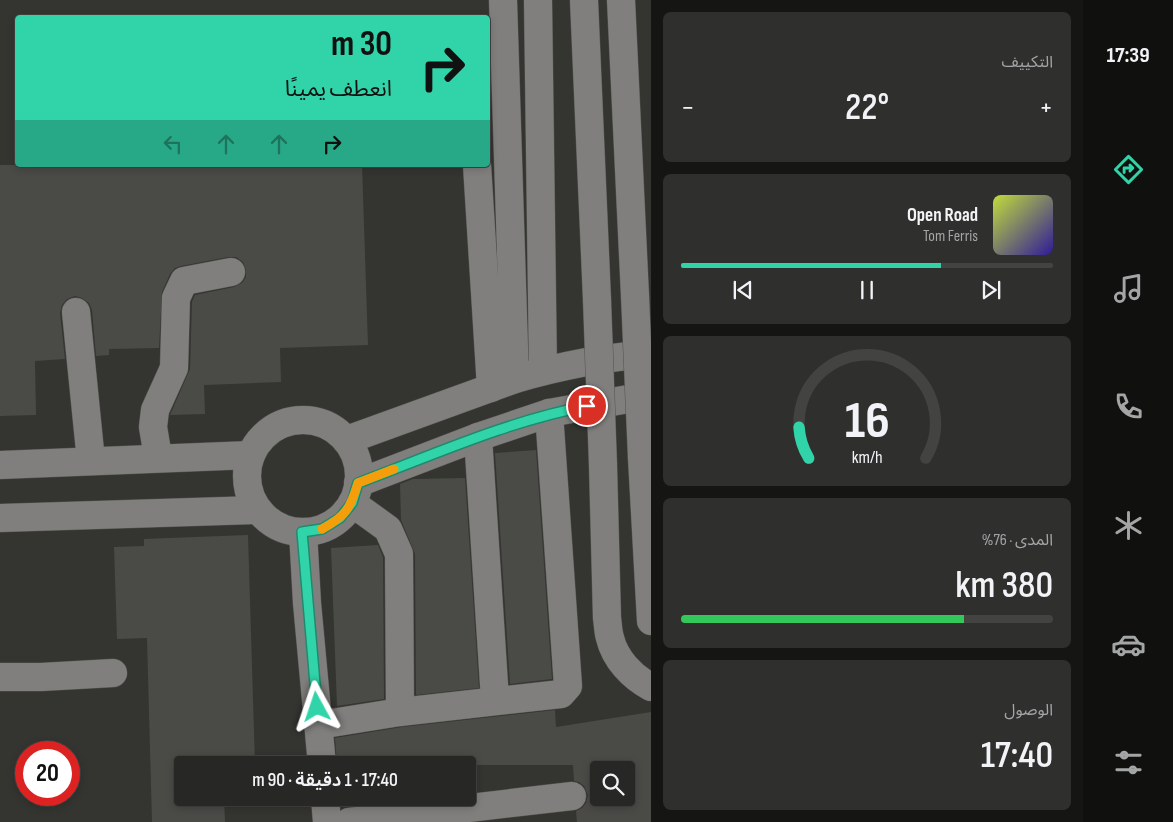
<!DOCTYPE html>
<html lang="ar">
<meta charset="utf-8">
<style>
body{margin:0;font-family:"Sofia Sans Condensed","Noto Sans Arabic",sans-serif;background:#2f2f2d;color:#f1f3f6;direction:rtl;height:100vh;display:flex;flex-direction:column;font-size:19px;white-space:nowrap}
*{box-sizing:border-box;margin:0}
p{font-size:16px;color:#a4a5a7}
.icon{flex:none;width:28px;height:28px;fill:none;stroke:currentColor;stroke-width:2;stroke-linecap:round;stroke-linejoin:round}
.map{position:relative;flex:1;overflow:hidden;direction:ltr}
.sheet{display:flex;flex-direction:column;gap:12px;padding:12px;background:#151514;width:432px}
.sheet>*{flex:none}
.guide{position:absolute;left:15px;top:15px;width:475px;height:152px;border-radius:5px;box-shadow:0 2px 8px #0003,0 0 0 1px #434442;direction:rtl;background:#31d4a9;color:#111;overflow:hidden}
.buttons{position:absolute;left:590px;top:761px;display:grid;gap:10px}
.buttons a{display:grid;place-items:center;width:45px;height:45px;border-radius:5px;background:#272725;box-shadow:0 2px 8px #0003,0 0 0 1px #434442;font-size:25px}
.speed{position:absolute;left:15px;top:741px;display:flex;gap:10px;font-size:25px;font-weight:700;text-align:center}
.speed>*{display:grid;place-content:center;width:65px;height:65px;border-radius:50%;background:#272725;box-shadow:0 2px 8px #0003,0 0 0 1px #434442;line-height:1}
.speed .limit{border:8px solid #d22;background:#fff;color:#111}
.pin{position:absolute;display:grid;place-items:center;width:42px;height:42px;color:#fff;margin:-21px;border:2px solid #fff;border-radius:50%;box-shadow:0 1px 5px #0007}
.me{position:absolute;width:55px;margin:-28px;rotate:355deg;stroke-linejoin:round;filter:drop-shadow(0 0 4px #0008)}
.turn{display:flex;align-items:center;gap:18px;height:105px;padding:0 15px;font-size:22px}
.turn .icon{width:65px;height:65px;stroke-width:2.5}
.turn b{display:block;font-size:35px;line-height:42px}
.lanes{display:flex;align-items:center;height:48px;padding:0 15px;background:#0003;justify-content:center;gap:25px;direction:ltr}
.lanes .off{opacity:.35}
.big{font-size:38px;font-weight:600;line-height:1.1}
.sheet .widget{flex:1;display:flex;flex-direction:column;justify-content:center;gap:8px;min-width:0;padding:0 18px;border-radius:8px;background:#2f2f2d}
.sheet .dial{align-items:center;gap:0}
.dial svg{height:130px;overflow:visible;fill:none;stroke:#434442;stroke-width:7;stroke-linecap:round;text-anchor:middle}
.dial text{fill:#f1f3f6;stroke:none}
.song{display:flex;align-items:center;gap:15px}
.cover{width:60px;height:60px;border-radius:8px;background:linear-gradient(135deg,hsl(70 70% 55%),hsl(250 70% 35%))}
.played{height:5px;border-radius:2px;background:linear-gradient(90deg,#31d4a9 70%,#434442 70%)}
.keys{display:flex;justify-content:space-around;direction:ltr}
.heat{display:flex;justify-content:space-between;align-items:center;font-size:28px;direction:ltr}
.charge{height:8px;border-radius:4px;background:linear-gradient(90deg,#34c759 76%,#434442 0)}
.trip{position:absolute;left:174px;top:756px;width:302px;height:50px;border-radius:5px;background:#272725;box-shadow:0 2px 8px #0003,0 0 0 1px #434442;font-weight:600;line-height:50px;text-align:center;direction:rtl}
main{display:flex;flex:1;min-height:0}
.tabs{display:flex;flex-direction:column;width:90px;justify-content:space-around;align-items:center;background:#10100f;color:#a4a5a7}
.tabs .icon{width:35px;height:35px}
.tabs .active{color:#31d4a9}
.tabs b{font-size:22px;color:#f1f3f6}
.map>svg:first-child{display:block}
</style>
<main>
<nav class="tabs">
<b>17:39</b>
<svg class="icon active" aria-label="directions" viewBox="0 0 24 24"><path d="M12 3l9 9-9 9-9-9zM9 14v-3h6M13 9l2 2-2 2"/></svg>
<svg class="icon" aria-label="music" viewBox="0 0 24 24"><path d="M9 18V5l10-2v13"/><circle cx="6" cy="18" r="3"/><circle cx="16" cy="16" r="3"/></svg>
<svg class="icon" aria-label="phone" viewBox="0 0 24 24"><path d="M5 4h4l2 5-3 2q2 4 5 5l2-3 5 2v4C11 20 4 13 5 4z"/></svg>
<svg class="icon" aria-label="climate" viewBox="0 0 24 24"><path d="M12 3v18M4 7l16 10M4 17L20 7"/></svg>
<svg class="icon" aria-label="car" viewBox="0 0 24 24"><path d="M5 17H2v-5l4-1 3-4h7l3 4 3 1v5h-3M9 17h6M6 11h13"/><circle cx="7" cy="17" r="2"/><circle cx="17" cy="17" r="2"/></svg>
<svg class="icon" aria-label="filters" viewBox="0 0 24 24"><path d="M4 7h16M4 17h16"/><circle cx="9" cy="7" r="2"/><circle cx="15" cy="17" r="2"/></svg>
</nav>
<section class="sheet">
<div class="widget"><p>التكييف</p>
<div class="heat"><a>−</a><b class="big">22°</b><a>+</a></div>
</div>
<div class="widget">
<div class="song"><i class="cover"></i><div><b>Open Road</b><p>Tom Ferris</p></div></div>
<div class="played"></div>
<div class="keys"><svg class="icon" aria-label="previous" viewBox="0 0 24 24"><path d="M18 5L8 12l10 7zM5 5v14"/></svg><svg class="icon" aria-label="pause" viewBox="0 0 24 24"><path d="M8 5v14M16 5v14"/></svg><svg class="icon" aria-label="next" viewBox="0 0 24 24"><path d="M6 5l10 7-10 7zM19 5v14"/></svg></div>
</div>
<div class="widget dial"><svg viewBox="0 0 100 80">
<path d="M14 69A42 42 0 1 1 86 69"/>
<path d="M14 69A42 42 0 0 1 8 50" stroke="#31d4a9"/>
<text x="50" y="56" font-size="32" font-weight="700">16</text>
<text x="50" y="72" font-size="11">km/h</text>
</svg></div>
<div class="widget"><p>المدى · 76%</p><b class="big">380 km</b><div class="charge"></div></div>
<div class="widget"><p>الوصول</p><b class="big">17:40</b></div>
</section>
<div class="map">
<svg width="651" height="822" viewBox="0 0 651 822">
<rect width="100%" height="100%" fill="#343431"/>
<g fill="#4a4a47" fill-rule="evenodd">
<path d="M0 165H362L368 345 280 348 281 382 204 385 205 414 170 415 190 369 192 302 195 295 234 287 242 283 246 277V270L243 262 236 257H228L181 266 175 268 170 274 162 292 159 348 109 349V355L96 356 92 310 89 303 82 298 75 296 67 299 62 305 60 313 65 359 35 361 36 415 0 416Z"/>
<path d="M536 450 552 679 510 684 495 453Z"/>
<path d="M465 478 479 688 416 695 415 554 401 520 400 484 413 479Z"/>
<path d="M248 535 255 765H182V798H224L225 822H152L147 638 117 639 114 547 144 546V539Z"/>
<path d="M378 545 383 557 384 699 337 706 331 548Z"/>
<path d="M555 710 556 727 651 712V822H577L576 811 582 808 586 803 588 795 584 786 579 782 574 781 573 765H337L335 738 402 727ZM599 770H626V798H599Z"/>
</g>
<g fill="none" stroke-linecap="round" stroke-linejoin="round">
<g stroke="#535350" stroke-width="29">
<g id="minor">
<path d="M503 0 515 379"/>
<path d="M538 0 543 371"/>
<path d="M584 0 597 300"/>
<path d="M621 0 635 296"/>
<path d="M477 165 491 388"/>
<path d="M76 312 91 461"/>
<circle cx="303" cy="476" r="56"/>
<path d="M478 437 495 700"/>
<path d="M347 440 515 379C560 366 604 357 651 354"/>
<path d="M158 457 153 427 155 410 174 368 176 298 184 281 231 272"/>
<path d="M642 458 651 621"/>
<path d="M0 465 251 455"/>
<path d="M603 465 607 618C608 624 608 632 610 638 615 659 632 677 651 687"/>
<path d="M358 483 478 437 549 413 651 395"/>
<path d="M352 503 388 529 399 554 400 712"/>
<path d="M0 518 258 510"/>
<path d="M303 532 307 603 322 765"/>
<path d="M0 677H41L113 673"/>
<path d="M319 725 400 712 561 694 568 686 549 413"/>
<path d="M325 798 327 822"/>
<path d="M349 822 572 796"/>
</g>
</g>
<use href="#minor" stroke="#807f7d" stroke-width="28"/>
<g stroke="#535350" stroke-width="29" stroke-linecap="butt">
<g id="minor-bridge">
<path d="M635 296 642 458"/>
<path d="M597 300 603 465"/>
</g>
</g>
<use href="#minor-bridge" stroke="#807f7d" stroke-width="28"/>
</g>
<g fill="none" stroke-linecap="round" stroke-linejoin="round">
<g stroke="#208a6e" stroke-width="12">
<path id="route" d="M317 707 302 532 322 529 340 518 352 503 358 483C433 455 508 421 587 406"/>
</g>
<use href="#route" stroke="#31d4a9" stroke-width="9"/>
<path stroke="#f59e0b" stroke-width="9" d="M322 529C346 516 350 509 358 483L394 469"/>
</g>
</svg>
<div class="buttons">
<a><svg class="icon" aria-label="search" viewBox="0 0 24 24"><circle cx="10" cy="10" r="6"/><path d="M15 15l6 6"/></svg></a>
</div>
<div class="speed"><div class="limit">20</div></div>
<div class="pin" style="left:587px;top:406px;background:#d93025"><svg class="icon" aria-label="arrive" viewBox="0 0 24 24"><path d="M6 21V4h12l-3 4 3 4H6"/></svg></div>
<svg class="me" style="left:317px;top:707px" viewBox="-20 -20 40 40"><path d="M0-17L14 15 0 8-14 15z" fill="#31d4a9" stroke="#fff" stroke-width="4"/></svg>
<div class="trip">17:40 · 1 دقيقة · 90 m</div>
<div class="guide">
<div class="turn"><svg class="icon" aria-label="right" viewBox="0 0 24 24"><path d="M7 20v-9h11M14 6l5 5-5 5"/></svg><div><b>30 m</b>انعطف يمينًا</div></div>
<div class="lanes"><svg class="icon off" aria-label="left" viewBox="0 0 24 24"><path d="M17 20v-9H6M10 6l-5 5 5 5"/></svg><svg class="icon off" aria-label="ahead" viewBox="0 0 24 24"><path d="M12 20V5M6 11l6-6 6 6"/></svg><svg class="icon off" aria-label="ahead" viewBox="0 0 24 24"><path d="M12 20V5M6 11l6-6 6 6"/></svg><svg class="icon" aria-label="right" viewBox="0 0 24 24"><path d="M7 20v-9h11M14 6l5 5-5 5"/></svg></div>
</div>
</div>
</main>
